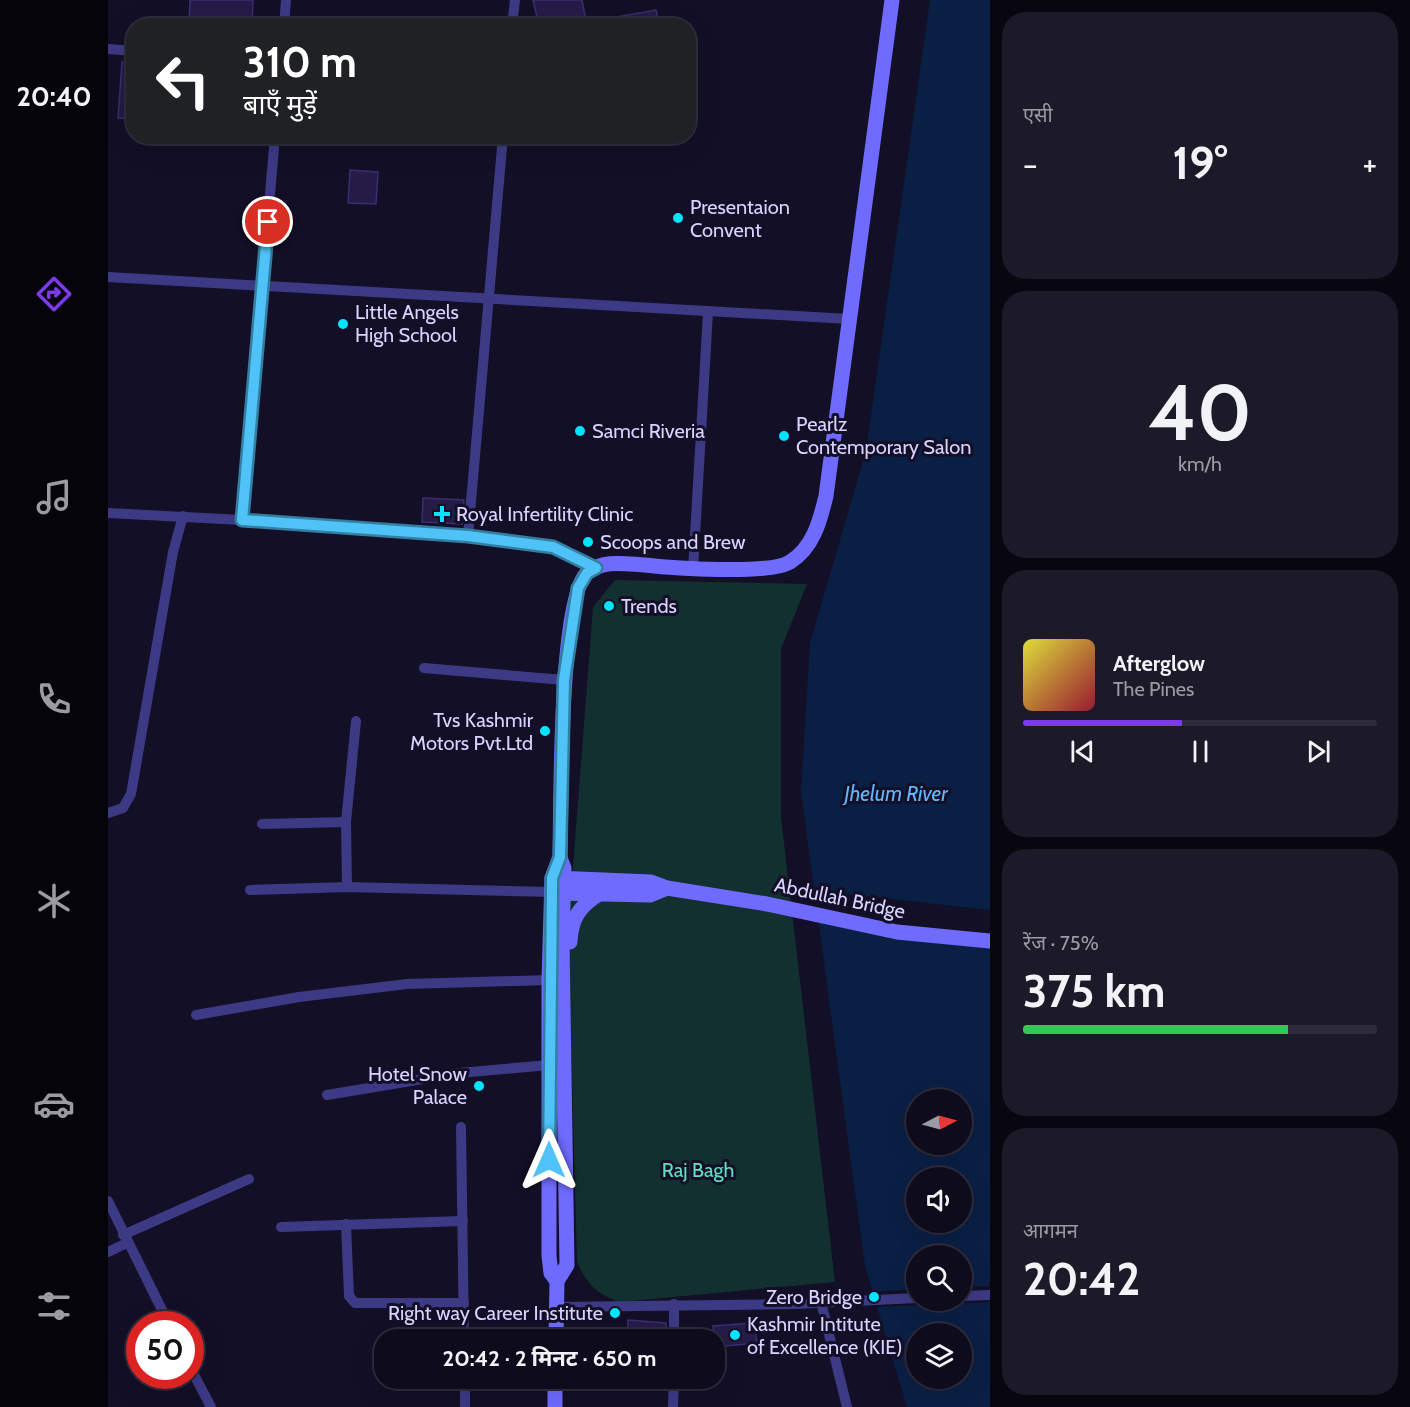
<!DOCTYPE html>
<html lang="hi">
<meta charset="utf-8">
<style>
body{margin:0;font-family:Cabin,"Noto Sans Devanagari",sans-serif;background:#1c1929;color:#f1f3f6;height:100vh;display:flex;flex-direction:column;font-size:22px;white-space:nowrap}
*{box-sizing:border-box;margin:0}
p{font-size:20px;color:#9b9ba3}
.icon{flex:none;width:33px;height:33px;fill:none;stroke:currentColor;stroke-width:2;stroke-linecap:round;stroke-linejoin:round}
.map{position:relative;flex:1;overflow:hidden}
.panel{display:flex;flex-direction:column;gap:12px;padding:12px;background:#08060f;width:420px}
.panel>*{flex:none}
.top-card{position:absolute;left:18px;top:18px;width:570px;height:126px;border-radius:24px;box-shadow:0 6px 24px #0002,0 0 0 2px #2e2b3b;background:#202124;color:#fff;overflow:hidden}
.needle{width:39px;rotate:84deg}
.tools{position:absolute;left:798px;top:1089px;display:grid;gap:12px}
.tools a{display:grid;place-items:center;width:66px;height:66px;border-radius:50%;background:#0e0b1c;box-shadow:0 6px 24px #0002,0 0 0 2px #2e2b3b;font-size:30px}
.speed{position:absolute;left:18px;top:1311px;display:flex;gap:12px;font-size:30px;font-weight:700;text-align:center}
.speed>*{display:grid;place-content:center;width:78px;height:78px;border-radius:50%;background:#0e0b1c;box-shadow:0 6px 24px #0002,0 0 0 2px #2e2b3b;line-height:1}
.speed .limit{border:9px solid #d22;background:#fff;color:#111}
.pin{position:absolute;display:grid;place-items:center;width:51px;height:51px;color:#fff;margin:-26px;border:3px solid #fff;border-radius:50%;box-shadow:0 2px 6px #0007}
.me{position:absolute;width:66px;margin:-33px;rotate:0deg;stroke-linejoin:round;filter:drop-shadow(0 0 4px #0008)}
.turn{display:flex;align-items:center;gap:21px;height:126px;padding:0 18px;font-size:27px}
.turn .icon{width:78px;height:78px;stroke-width:2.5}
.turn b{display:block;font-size:42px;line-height:51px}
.big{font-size:45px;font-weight:700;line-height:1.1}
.panel .widget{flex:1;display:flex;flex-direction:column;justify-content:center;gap:9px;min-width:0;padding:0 21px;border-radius:24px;background:#1c1929}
.panel .dial{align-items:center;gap:0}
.dial b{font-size:78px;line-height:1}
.song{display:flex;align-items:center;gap:18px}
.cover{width:72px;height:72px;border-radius:9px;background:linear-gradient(135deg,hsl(60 70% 55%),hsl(350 70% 35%))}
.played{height:6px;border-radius:3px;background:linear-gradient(90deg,#7c3aed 45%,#2e2b3b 45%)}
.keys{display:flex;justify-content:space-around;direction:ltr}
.heat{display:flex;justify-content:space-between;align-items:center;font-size:33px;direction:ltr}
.charge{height:9px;border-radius:4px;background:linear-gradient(90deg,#34c759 75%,#2e2b3b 0)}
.trip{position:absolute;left:266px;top:1329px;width:351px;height:60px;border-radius:24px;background:#0e0b1c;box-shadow:0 6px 24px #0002,0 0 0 2px #2e2b3b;font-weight:700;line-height:60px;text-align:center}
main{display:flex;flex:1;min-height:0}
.tab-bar{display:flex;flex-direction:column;width:108px;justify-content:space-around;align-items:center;background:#06040b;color:#9b9ba3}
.tab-bar .icon{width:42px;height:42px}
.tab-bar .selected{color:#7c3aed}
.tab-bar b{font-size:27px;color:#f1f3f6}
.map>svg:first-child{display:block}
</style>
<main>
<nav class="tab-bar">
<b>20:40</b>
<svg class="icon selected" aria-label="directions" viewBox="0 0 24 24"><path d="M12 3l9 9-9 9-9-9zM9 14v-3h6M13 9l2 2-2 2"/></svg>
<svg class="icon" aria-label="music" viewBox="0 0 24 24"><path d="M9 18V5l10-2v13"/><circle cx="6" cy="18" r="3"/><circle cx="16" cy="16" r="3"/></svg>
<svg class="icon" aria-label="phone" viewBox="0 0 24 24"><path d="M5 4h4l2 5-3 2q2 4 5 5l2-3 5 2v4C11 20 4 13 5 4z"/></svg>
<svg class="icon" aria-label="climate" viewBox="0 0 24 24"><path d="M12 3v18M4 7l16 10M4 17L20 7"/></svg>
<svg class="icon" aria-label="car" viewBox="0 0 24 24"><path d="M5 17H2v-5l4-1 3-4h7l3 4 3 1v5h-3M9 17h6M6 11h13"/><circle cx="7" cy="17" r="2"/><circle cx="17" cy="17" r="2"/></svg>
<svg class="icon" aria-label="filters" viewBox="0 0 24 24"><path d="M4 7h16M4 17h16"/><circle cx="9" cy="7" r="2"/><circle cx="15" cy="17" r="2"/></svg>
</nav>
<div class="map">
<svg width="882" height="1407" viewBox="0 0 882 1407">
<rect width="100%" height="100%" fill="#130f26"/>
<path fill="#12302f" d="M507 580 699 584 673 649V817L727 1282 512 1302C489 1294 478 1284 469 1261L460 932 485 607Z"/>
<path fill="#0a1f44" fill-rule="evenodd" d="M822 0H882V1407H799L757 1266 693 792 702 643 758 451ZM808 1100H854V1144H808ZM808 1178H854V1222H808ZM808 1256H854V1300H808ZM808 1334H854V1378H808Z"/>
<g fill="#130f26">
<path d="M703 890 882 910V938L707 918Z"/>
<path d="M882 1286V1302L766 1307 761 1292 808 1289V1300H854V1287Z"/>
</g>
<g fill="#241b47" stroke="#3b2d73" stroke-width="1.5">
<path d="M82 0H145L144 26 81 22Z"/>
<path d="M425 0H474L479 26H457L455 18 430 22Z"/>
<path d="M548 10 551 26H492L491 20Z"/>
<path d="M14 62 26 63V119L10 118Z"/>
<path d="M242 170 270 172 268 204 240 203Z"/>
<path d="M315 498 356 500 354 524 314 522Z"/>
<path d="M520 1320 558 1323V1340H519Z"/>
<path d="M646 1323 649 1343 607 1347 605 1326Z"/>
</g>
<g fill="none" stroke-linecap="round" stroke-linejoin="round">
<g stroke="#3d3a85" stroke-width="10">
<path d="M176 26 178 0"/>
<path d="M404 26 407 0"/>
<path d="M0 49 26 51"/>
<path d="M0 277 741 319"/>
<path d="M0 513 134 520 360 536 445 547 488 568"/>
<path d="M134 520 167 136"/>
<path d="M360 536 395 136"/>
<path d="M585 570 600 312"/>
<path d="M316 668 456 680"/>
<path d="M0 813 15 808 23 794 65 552 75 516"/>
<path d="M154 824 238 822"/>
<path d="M239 887 238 822 248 721"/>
<path d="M142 890 239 887 444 892"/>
<path d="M88 1015 191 997 299 984 441 980"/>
<path d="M219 1095 351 1073 441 1065"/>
<path d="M353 1127 356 1340"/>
<path d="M0 1201 61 1324"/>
<path d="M238 1224 241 1296 247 1303H356"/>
<path d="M173 1227 355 1221"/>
<path d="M15 1235 141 1179"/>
<path d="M0 1252 19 1243"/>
<path d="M854 1296 882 1295"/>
<path d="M713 1302 739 1407"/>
<path d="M448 1307 689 1304 808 1298"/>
<path d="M566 1340V1304"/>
<path d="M82 1367 103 1407"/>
<path d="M357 1378V1407"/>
<path d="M565 1407 566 1378"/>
</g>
<g stroke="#6f6bff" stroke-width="15">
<path d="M447 878 543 882 559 888 659 904 789 932 882 941"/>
<path d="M447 893 542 895 559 888"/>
<path d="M462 942C463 918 472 906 491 894"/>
<path d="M449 1281 443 1273 441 1256V980L444 878 452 857C453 810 451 598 479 573 495 559 518 564 537 565 563 568 662 575 682 562 705 548 712 521 718 496L784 0"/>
<path d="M448 1340 449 1281 459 1265 454 943 456 868 452 858"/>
<path d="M447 1407V1378"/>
</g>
</g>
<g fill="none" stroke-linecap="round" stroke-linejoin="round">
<g stroke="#337fa1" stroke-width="15">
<path id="route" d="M160 222 134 520 360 536 445 547 488 568 479 573 470 588 456 680 452 857 444 878V892L441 1160"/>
</g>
<use href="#route" stroke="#4fc3f7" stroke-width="10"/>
</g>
<g fill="#00e5ff" stroke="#130f26" stroke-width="2">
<circle cx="570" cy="218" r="6"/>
<circle cx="235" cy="324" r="6"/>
<circle cx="472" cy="431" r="6"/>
<circle cx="676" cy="436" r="6"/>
<path d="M331 505h6v6h6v6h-6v6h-6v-6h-6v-6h6z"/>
<circle cx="480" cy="542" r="6"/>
<circle cx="501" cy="606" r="6"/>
<circle cx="437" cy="731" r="6"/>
<circle cx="371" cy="1086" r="6"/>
<circle cx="766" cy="1297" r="6"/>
<circle cx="507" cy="1313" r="6"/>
<circle cx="627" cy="1335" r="6"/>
</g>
<g text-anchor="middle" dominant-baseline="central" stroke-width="6" stroke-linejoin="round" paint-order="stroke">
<g font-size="20" fill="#d9d4ff" stroke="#130f26" text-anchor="start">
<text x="582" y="207">Presentaion<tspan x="582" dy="23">Convent</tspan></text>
<text x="247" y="312">Little Angels<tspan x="247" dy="23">High School</tspan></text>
<text x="688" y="424">Pearlz<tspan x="688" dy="23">Contemporary Salon</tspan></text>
<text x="484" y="431">Samci Riveria</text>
<text x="348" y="514">Royal Infertility Clinic</text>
<text x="492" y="542">Scoops and Brew</text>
<text x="513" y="606">Trends</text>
<text x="425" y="720" text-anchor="end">Tvs Kashmir<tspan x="425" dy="23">Motors Pvt.Ltd</tspan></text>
<text x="359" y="1074" text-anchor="end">Hotel Snow<tspan x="359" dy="23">Palace</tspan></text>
<text x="754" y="1297" text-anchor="end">Zero Bridge</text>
<text x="495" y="1313" text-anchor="end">Right way Career Institute</text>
<text x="639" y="1324">Kashmir Intitute<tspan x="639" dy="23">of Excellence (KIE)</tspan></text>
</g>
<g font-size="20" fill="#d9d4ff" stroke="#130f26">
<text transform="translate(732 898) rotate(12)">Abdullah Bridge</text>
</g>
<g font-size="20" fill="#5fe0c0" stroke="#130f26">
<text x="590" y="1170">Raj Bagh</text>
</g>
<g font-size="21" font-style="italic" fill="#62b6ff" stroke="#130f26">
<text x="788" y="793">Jhelum River</text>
</g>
</g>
</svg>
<div class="tools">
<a><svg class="needle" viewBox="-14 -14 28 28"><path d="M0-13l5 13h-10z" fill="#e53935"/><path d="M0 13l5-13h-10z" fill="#9b9ba3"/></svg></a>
<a><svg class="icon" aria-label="sound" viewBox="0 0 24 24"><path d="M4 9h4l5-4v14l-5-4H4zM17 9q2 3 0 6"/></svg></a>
<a><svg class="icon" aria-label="search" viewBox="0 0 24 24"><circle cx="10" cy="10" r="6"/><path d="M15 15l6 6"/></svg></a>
<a><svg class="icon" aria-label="layers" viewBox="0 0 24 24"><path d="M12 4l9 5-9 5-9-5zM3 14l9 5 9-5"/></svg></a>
</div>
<div class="speed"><div class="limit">50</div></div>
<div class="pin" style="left:160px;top:222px;background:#d93025"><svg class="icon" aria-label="arrive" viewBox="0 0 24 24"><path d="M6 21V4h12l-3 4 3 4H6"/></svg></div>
<svg class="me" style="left:441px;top:1160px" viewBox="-20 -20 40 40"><path d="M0-17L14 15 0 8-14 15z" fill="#4fc3f7" stroke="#fff" stroke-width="4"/></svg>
<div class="trip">20:42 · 2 मिनट · 650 m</div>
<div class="top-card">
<div class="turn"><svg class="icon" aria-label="left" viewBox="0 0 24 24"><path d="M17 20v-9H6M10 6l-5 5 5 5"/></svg><div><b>310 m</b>बाएँ मुड़ें</div></div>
</div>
</div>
<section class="panel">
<div class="widget"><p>एसी</p>
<div class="heat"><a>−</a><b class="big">19°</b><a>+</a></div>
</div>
<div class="widget dial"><b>40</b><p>km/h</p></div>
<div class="widget">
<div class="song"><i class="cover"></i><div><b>Afterglow</b><p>The Pines</p></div></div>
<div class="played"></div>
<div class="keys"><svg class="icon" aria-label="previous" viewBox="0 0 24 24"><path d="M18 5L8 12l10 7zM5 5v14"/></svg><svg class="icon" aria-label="pause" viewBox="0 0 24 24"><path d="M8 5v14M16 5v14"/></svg><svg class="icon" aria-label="next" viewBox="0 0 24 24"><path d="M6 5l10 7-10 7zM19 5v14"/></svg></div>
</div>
<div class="widget"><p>रेंज · 75%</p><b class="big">375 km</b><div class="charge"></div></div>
<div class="widget"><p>आगमन</p><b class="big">20:42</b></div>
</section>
</main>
